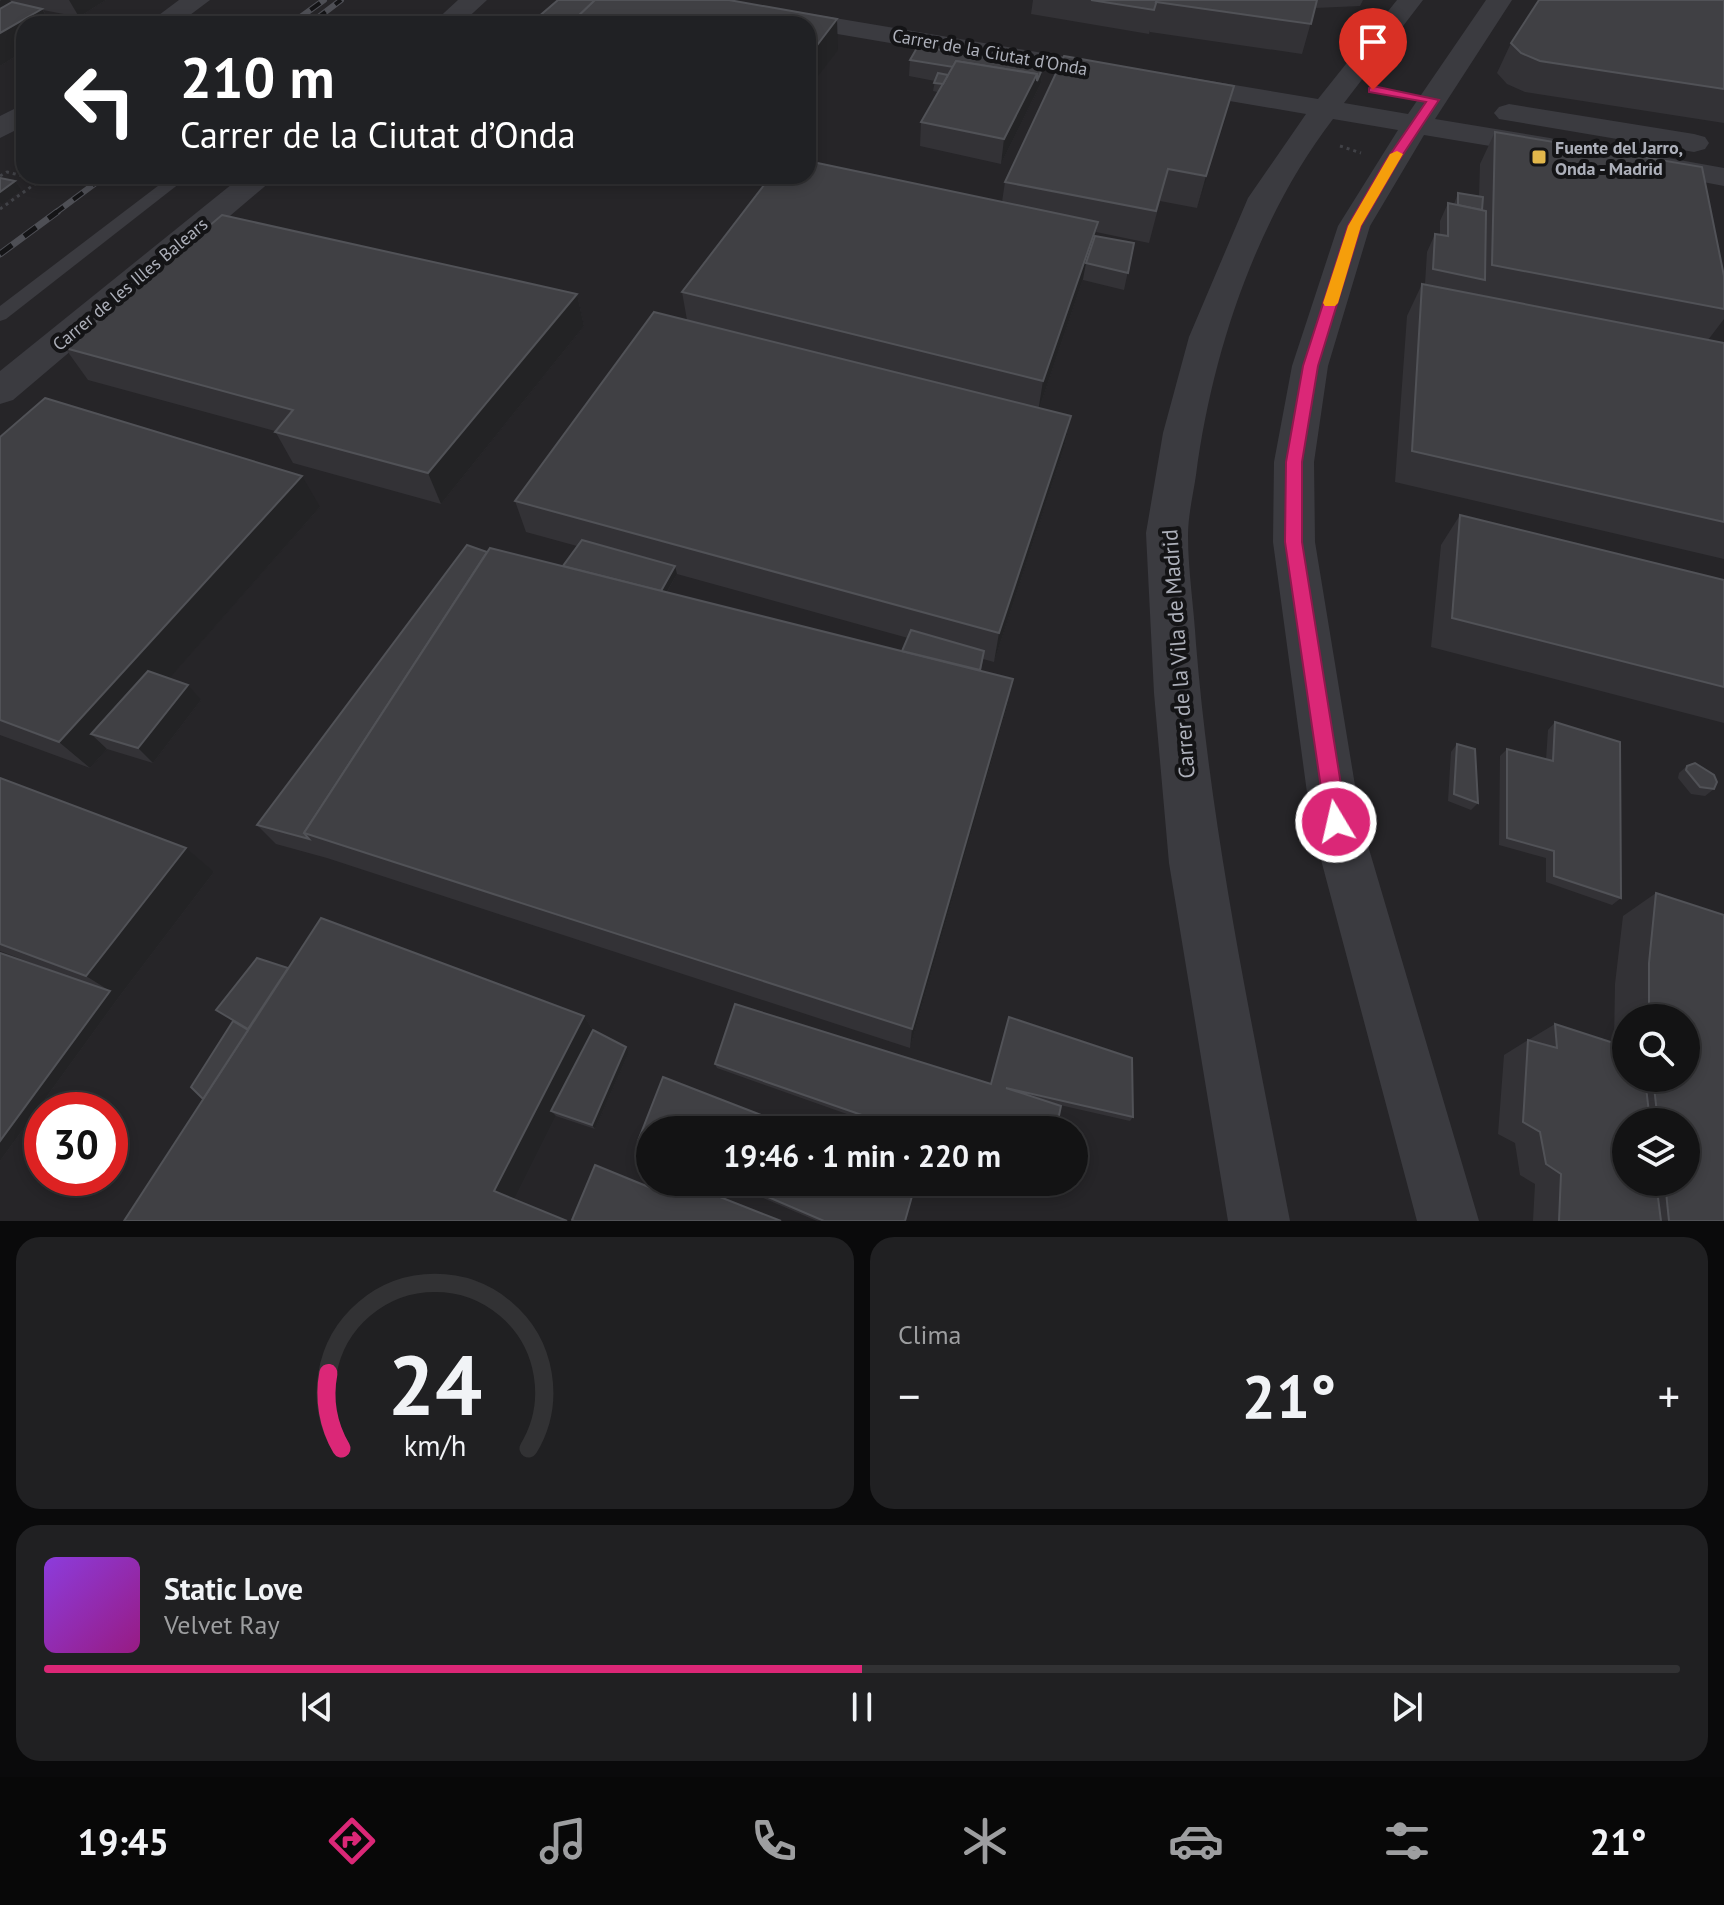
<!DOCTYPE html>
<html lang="es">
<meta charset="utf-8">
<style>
body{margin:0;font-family:"PT Sans",sans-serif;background:#202022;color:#f1f3f6;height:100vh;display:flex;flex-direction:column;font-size:30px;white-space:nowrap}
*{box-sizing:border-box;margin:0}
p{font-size:26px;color:#9d9ea0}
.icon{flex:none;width:44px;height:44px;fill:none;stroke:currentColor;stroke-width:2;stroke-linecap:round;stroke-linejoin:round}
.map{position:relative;height:1221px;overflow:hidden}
.side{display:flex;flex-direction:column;gap:16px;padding:16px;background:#0a0a0b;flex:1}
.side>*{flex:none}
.hud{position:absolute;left:16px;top:16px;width:800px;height:168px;border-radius:24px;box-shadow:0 4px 12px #0003,0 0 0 2px #323234;background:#202124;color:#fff;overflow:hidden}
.tools{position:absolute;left:1612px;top:1004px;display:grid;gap:16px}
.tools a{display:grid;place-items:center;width:88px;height:88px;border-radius:50%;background:#131314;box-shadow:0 4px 12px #0003,0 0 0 2px #323234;font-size:40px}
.speed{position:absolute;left:24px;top:1092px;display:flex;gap:16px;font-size:40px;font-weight:700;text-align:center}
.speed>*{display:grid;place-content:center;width:104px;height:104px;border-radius:50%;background:#131314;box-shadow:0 4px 12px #0003,0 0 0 2px #323234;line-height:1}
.speed .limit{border:12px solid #d22;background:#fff;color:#111}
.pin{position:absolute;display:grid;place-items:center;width:68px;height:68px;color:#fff;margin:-82px -34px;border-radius:50% 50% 50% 0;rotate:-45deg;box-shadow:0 0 8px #0007}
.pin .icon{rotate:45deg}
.me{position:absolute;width:88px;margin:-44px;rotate:351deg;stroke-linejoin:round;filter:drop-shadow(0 0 6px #0008)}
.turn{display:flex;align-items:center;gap:28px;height:168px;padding:0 32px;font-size:36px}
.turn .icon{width:104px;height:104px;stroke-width:2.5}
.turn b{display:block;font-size:56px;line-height:68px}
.big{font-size:60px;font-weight:700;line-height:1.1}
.side .widget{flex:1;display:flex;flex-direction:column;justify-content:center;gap:12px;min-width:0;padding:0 28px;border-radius:24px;background:#202022}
.side .dial{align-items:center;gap:0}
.dial svg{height:208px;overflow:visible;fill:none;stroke:#323234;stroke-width:7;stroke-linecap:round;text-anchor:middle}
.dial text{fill:#f1f3f6;stroke:none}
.song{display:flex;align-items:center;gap:24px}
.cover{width:96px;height:96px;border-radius:12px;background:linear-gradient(135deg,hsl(270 70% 55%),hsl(310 70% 35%))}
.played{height:8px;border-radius:4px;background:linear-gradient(90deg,#db2777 50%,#323234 50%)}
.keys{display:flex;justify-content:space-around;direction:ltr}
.heat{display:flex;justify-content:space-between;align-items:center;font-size:44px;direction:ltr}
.side .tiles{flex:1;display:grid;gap:16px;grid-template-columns:1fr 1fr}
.widget:last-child{grid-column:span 2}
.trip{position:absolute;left:636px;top:1116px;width:452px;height:80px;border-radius:40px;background:#131314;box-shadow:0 4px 12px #0003,0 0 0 2px #323234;font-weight:700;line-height:80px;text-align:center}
.tabs{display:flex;height:128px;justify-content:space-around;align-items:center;background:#080808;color:#9d9ea0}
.tabs .icon{width:56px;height:56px}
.tabs .active{color:#db2777}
.tabs b{font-size:36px;color:#f1f3f6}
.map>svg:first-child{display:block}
</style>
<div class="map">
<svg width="1724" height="1221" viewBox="0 0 1724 1221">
<rect width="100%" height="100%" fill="#19191b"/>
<path fill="#262528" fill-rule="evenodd" d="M0 0H1724V1221H0ZM24 24H808V176H24ZM1626 1018H1686V1078H1626ZM42 1110H110V1178H42ZM1626 1122H1686V1182H1626ZM650 1130H1074V1182H650Z"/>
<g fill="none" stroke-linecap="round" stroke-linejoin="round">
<g stroke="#414247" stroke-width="3" stroke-dasharray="3 4" stroke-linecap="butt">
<path d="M1340 146 1361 153"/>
<path d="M0 176 7 172 39 180"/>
<path d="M0 209 46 176"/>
</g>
<path fill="#3b3b40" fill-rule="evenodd" d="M171 176H189L6 319 0 321V306Z"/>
<g fill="#3b3b40" fill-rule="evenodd">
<path d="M179 0H210L178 24H147Z"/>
<path d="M458 0H487L461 24H432Z"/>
<path d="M668 0H727L1318 99 1397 0H1423L1344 103 1408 114 1486 0H1512L1435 119 1550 138 1561 141 1565 147 1561 153 1550 156 1424 135 1370 226 1328 366 1314 462 1315 542 1361 822 1479 1221H1417L1311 822 1273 542 1274 462 1292 366 1338 226 1398 130 1333 119C1257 218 1212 352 1196 475 1193 495 1188 516 1188 535 1188 571 1194 608 1196 644 1212 839 1253 1029 1290 1221H1228L1169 863 1154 693 1146 533 1163 433 1189 337 1248 198 1306 114 808 29V24H776L681 8 672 5Z"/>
<path d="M24 104V126L0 138V116Z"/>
<path d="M1509 104 1694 134 1705 137 1709 143 1705 149 1694 152 1499 119 1494 113 1499 107Z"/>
<path d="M1646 154 1724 168V186L1635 169 1631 163 1635 157Z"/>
<path d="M242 176H277L13 400 0 404V371Z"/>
</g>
<g stroke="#4e4f55" stroke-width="6">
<g id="rail-far1">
<path d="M316 19 341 0"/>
<path d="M291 24 324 0"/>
<path d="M54 214 105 176"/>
</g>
</g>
<g stroke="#4e4f55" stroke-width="7">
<path id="rail" d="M0 254 57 212"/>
</g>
<use href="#rail-far1" stroke="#141416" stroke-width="4" stroke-dasharray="12" stroke-linecap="butt"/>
<use href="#rail" stroke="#141416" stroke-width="5" stroke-dasharray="15" stroke-linecap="butt"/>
</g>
<g fill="#333236" fill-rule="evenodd">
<path d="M0 0H106L79 17 43 10 51 24H24V51L0 66Z"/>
<path d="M1033 0H1363L1360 6 1315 8 1302 54 1150 32V30L1149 34 1031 14Z"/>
<path d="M1724 0V123L1525 92 1507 84 1497 73 1511 43Z"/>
<path d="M910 60 1043 67 1041 83 1001 164 920 146 921 122 938 92 933 91 935 81 909 76Z"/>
<path d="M1234 86 1197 208 1160 201 1149 243 1096 232 1095 236 1134 243 1124 290 1083 280V279L1039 409 1071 416 1064 448 994 662 983 659 981 671 1013 679 1007 707 910 1048 327 858 276 844 257 825 487 552 563 566 577 546 526 532 515 501 687 320 682 292 1002 202 1005 182ZM677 574 908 638 902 651 667 592Z"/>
<path d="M1495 132 1724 276V319L1708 340 1724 343V559L1395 482 1407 316 1422 284H1425L1427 252 1435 234 1440 235V221L1448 203 1454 204 1458 193 1479 197 1480 164Z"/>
<path d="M577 294 584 326 441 504 293 463 275 431 88 380 65 348Z"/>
<path d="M0 437 320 507 169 678 201 700 153 763 107 749 90 768 0 735Z"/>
<path d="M1460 515 1724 580V723L1431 647 1441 545Z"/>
<path d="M1555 722 1621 898 1612 905 1546 882V858L1499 845 1500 756 1507 749 1546 760 1548 730Z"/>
<path d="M1457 744 1478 803 1471 810 1448 801 1451 752Z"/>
<path d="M1687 766 1714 789 1705 796 1691 794 1678 778 1679 773Z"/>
<path d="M0 778 214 872 119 997 0 1161V953L55 972 0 951Z"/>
<path d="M1656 893 1724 915V1221H1533L1535 1184 1520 1175 1515 1143 1498 1134 1504 1055 1528 1040 1530 1041V1039L1555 1024 1614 1043 1615 984 1623 916ZM1626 1018H1686V1078H1626ZM1626 1122H1686V1182H1626Z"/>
<path d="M288 968 584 1016 593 1030 626 1047 629 1052 595 1129 556 1116 514 1200 216 1010Z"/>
<path d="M715 1064 990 1084 1133 1117 1130 1121 1051 1103 1056 1130H892L717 1068Z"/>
<path d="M650 1130V1149L641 1145 638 1141Z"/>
<path d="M726 1182H916L905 1221H817Z"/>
</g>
<g fill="#232325">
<path d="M1 0H10L22 20 42 9 51 24H24V51L0 66V1Z"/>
<path d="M69 0H106L79 17Z"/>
<path d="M837 19 838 50 808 89V57Z"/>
<path d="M1043 67 1041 83 1001 164 1004 139 1037 74Z"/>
<path d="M1234 86 1226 117 1197 208 1206 176Z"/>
<path d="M15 181 21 190 2 204 0 202V192Z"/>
<path d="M1098 222 1092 253 1086 263 1083 279 1038 412 1043 381Z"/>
<path d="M577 294 584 326 441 504 428 473Z"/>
<path d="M1071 416 1064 448 994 662 999 633Z"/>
<path d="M302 476 320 507 114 741 91 734 107 749 90 768 59 742Z"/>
<path d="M675 566 677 574 653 616 651 608Z"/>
<path d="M1013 679 1007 707 910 1048 912 1029Z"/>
<path d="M188 685 201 700 153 763 138 748Z"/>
<path d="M186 848 214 872 119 997 0 1161V1141L110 991 86 976Z"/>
<path d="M584 1016 596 1035 551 1111 556 1116 512 1204 494 1191Z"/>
<path d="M626 1047 629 1052 595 1129 592 1125Z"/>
</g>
<g fill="#404044" stroke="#515257" stroke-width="2">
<path d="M558 0H595L570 24H530Z"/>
<path d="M595 0H729L837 19 808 57V24H570Z"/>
<path d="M1091 0H1157L1154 10Z"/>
<path d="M1157 0H1317L1311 24 1156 2Z"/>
<path d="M1539 0H1724V89L1540 61 1521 53 1511 43Z"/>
<path d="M12 2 42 9 0 33V9Z"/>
<path d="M918 46 1043 67 1037 81V74L956 61 953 67 910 60Z"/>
<path d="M1064 56 1234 86 1206 176 1168 169 1156 211 1005 182Z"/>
<path d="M956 61 1037 74 1004 139 921 122Z"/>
<path d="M938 73 948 75 943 84 934 83Z"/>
<path d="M1495 132 1702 167 1724 276V309L1492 265Z"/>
<path d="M808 161 1098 222 1043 381 682 292 771 176H808Z"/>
<path d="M0 178 15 181 0 192Z"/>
<path d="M1458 193 1483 197 1482 210 1458 205Z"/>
<path d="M1448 203 1486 211 1485 280 1433 269 1435 234 1448 236Z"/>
<path d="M222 215 577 294 428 473 275 432 293 410 65 348Z"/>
<path d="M1095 236 1134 243 1128 273 1086 263Z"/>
<path d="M1422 284 1724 343V522L1412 451Z"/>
<path d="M654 312 1071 416 999 633 515 501Z"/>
<path d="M45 398 302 476 59 742 0 720V437Z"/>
<path d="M1460 515 1724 580V687L1452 618Z"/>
<path d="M582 540 675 566 661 591 563 566Z"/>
<path d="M467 545 487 552 304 833 309 839 257 825Z"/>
<path d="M490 548 1013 679 912 1029 304 833Z"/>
<path d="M911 630 984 651 980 670 902 651Z"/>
<path d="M148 671 188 685 138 748 91 734Z"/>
<path d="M1555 722 1620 742 1621 898 1554 876V851L1507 838V749L1553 761Z"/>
<path d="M1457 744 1475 749 1478 803 1454 794Z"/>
<path d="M1695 763 1714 775 1717 782 1714 789 1700 787 1686 770 1687 766Z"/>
<path d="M0 778 186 848 86 976 0 944Z"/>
<path d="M1656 893 1724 915V1221H1669L1665 1182H1686V1122H1658L1653 1078H1686V1018H1649V963Z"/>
<path d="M321 918 584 1016 494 1191 567 1221H124Z"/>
<path d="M0 953 110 991 0 1141Z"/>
<path d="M257 958 288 968 248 1029 216 1010Z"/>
<path d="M735 1004 991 1084 1009 1017 1132 1058 1133 1117 1006 1088 1061 1106 1056 1130H905L715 1064Z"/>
<path d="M233 1021 248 1030 203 1099 191 1087Z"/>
<path d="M1555 1024 1626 1047V1078H1645L1650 1122H1626V1182H1656L1661 1221H1559L1561 1174 1546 1164 1540 1132 1523 1122 1528 1040 1557 1048Z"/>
<path d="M593 1030 626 1047 592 1125 551 1111Z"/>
<path d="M663 1077 800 1130H650V1146L638 1141Z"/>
<path d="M595 1165 661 1192 663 1182H682L781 1221H574L572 1220Z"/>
<path d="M733 1182H916L905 1221H824Z"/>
</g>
<path fill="#db2777" stroke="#8e194d" stroke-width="2" d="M1373 86 1439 100 1398 162 1361 226 1318 366 1302 462V542L1347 822 1344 829 1336 832 1329 829 1326 822 1285 542 1286 462 1303 366 1348 226 1385 162 1426 102 1369 92V88Z"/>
<path fill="#f59e0b" d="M1397 151 1403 154 1361 226 1338 303 1335 306H1325L1323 303 1348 226 1390 154Z"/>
<rect fill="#e2b74b" stroke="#141416" stroke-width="3" x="1531" y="149" width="16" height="16" rx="4"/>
<g text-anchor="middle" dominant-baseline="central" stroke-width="8" stroke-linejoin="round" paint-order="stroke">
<g font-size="18" fill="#adb0ba" stroke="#141416">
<text transform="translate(990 52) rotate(10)">Carrer de la Ciutat d’Onda</text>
<text transform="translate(130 284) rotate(-40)">Carrer de les Illes Balears</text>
</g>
<g font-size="18" font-weight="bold" fill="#adb0ba" stroke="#141416" text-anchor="start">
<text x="1555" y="147">Fuente del Jarro,<tspan x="1555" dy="21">Onda - Madrid</tspan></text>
</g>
<g font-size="22" fill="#adb0ba" stroke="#141416">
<text transform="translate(1178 654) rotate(-94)">Carrer de la Vila de Madrid</text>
</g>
</g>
</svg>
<div class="tools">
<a><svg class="icon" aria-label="search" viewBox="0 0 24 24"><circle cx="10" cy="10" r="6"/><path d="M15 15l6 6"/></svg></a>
<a><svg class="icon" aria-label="layers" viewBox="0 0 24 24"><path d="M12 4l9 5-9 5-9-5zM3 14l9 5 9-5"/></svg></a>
</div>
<div class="speed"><div class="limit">30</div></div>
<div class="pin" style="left:1373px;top:90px;background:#d93025"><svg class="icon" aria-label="arrive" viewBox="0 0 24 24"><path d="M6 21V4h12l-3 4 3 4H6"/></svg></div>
<svg class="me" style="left:1336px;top:822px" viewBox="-20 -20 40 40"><circle r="17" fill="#db2777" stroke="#fff" stroke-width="3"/><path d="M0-11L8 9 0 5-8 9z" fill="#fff"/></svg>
<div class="trip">19:46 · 1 min · 220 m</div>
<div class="hud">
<div class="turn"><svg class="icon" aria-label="left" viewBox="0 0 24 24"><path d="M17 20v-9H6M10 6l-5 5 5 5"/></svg><div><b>210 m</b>Carrer de la Ciutat d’Onda</div></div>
</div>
</div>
<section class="side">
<div class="tiles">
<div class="widget dial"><svg viewBox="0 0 100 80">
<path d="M14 69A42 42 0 1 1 86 69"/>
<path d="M14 69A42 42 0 0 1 9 40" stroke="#db2777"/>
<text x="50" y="56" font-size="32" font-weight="700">24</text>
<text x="50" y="72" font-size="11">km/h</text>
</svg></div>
<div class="widget"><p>Clima</p>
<div class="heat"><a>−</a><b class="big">21°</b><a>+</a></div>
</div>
<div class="widget">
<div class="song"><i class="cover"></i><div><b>Static Love</b><p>Velvet Ray</p></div></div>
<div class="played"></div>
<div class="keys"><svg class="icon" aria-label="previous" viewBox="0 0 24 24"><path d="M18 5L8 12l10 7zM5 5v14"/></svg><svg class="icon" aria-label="pause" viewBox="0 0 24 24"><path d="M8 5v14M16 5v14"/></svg><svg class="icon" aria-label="next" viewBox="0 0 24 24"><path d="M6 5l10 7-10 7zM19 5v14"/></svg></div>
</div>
</div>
</section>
<nav class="tabs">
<b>19:45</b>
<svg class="icon active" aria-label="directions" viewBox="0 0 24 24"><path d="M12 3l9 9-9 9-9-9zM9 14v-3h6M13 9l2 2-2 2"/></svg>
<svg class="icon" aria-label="music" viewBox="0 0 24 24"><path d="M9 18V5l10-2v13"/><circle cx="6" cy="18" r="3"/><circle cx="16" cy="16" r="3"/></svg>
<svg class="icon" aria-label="phone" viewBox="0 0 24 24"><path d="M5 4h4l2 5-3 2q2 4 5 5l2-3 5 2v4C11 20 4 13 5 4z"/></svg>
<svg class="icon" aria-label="climate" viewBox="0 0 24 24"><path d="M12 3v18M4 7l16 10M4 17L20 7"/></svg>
<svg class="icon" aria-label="car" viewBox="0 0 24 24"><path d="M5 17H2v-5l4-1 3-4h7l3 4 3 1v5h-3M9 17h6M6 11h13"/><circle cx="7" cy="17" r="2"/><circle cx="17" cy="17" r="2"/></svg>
<svg class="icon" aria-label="filters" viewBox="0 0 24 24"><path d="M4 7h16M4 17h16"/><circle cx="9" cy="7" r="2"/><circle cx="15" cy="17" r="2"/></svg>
<b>21°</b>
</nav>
